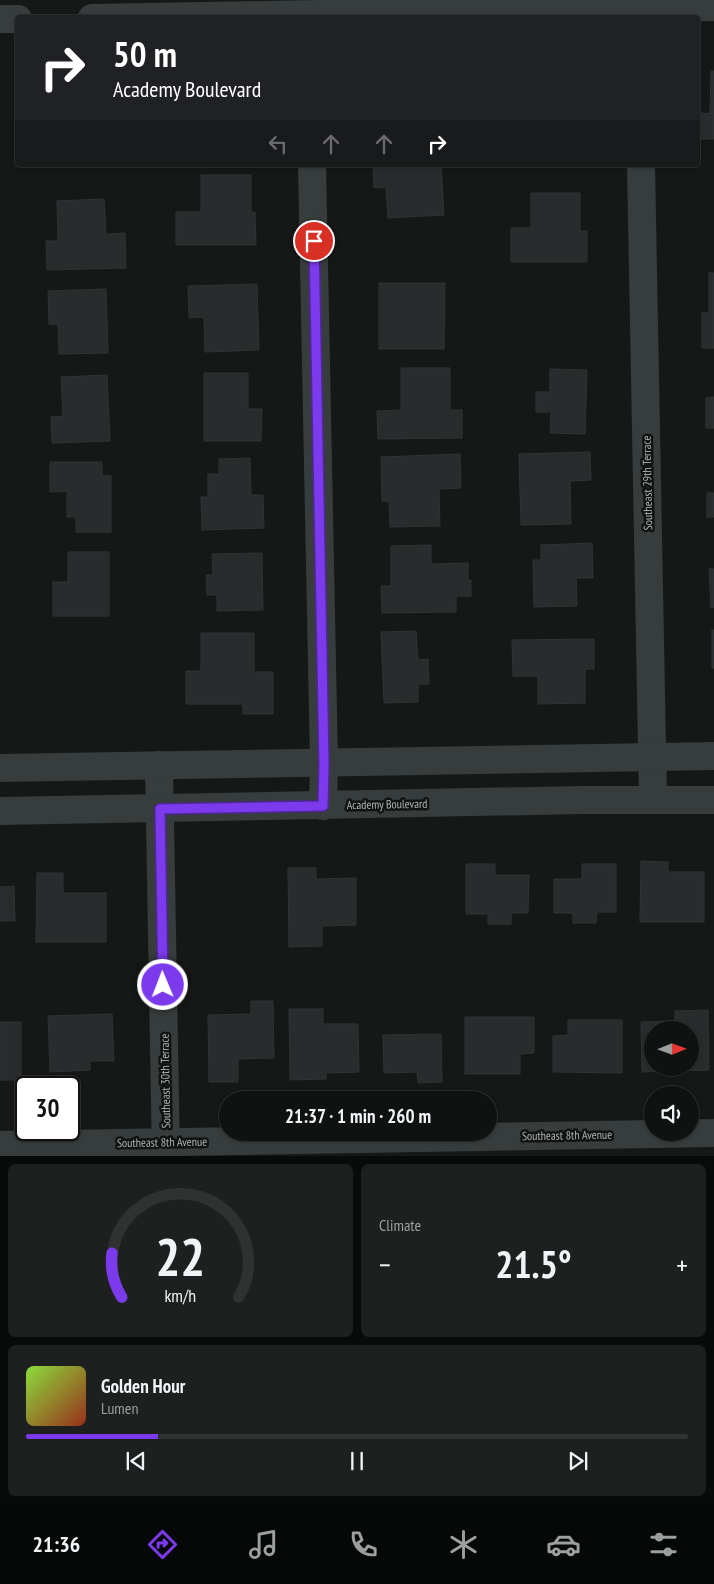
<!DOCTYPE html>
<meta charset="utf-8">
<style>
body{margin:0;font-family:"PT Sans Narrow",sans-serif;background:#1e2020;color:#f1f3f6;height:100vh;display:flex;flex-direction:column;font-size:19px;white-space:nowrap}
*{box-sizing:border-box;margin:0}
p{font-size:16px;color:#9c9e9f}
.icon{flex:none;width:28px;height:28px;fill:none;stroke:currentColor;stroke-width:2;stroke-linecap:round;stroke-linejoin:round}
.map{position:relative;height:1156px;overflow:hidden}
.side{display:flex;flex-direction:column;gap:8px;padding:8px;background:#090a0a;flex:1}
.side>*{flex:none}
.banner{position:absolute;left:15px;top:15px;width:685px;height:152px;border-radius:5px;box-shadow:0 1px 4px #0004,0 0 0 1px #303232;background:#202124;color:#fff;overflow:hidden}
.needle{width:32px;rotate:89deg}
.controls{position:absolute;left:644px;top:1021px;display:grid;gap:10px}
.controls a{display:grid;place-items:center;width:55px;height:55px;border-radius:50%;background:#101212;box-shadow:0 1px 4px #0004,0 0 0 1px #303232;font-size:25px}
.speed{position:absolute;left:15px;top:1076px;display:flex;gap:10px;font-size:25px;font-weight:700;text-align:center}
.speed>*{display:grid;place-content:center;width:65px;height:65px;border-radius:50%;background:#101212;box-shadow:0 1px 4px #0004,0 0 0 1px #303232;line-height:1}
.speed .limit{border:2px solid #111;border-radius:8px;background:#fff;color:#111}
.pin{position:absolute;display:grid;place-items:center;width:42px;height:42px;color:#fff;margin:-21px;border:2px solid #fff;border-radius:50%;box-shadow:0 1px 5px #0007}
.me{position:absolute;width:55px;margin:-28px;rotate:359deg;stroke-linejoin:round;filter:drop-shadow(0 0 4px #0008)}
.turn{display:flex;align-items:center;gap:18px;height:105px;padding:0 15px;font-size:22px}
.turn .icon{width:65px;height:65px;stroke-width:2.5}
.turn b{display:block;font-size:35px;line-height:42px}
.lanes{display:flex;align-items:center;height:48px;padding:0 15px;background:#0003;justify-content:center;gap:25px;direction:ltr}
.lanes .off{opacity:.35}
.big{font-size:38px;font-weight:700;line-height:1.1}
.side .tile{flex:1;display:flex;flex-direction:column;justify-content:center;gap:8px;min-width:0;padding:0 18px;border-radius:8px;background:#1e2020}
.side .dial{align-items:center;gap:0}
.dial svg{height:130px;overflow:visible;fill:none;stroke:#303232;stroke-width:7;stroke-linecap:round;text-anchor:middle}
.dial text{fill:#f1f3f6;stroke:none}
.song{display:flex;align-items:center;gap:15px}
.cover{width:60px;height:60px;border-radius:8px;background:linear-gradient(135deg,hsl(90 70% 55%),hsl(10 70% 35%))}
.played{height:5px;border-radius:2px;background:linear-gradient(90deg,#7c3aed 20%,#303232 20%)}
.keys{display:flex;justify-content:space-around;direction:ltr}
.heat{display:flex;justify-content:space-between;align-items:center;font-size:28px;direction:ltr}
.side .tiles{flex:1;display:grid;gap:8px;grid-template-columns:1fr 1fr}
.tile:last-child{grid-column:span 2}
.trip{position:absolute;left:219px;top:1091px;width:278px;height:50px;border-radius:25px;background:#101212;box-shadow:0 1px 4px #0004,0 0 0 1px #303232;font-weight:700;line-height:50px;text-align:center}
.menu{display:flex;height:80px;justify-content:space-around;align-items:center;background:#060707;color:#9c9e9f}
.menu .icon{width:35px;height:35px}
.menu .selected{color:#7c3aed}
.menu b{font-size:22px;color:#f1f3f6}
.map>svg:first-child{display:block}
</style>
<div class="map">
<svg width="714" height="1157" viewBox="0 0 714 1157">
<rect width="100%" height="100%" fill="#161818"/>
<g fill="#292b2c" stroke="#303334" fill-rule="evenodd">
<path d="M711 71H714V139H701V113L710 114Z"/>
<path d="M373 165H441L444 215 388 218 386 187 374 188Z"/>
<path d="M201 175H251V212H255L256 245H176V212H201Z"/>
<path d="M531 193H580V231H587V262H511V228H531Z"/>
<path d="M104 199 106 234 125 233 126 268 47 270 46 241H58L57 201Z"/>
<path d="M709 273H714V348H702V313H709Z"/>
<path d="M379 283H445L444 349H379Z"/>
<path d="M257 284 259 350 205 352 204 317 189 318 188 286Z"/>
<path d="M106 289 108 353 59 354 58 324H49L48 291Z"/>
<path d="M401 368H450V410H462V438L378 439 377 411 401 410Z"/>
<path d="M550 369 587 370 585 434 550 433 551 412H536V392H550Z"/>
<path d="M204 373H248V409H262L261 441H204Z"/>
<path d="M107 375 110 441 52 443 51 417 63 416 61 377Z"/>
<path d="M714 397V428H706V398Z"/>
<path d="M590 452 591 480 570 481 571 524 521 525 519 454Z"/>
<path d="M460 454 461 488 439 489 440 526 390 527 389 501H382L381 457Z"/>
<path d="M250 458 251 495H263L264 528 202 530 201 497H208V474H219V459Z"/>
<path d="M50 462H102V476H111V532H76V517H67V491L50 492Z"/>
<rect x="707" y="493" width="7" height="24"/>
<path d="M592 543 593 578H576L577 606 534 607 533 560H541V545Z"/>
<path d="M431 545V564L468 563V580H471V596H456V612L382 613 381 586H391V546Z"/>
<path d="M68 552H109V616H53V582H68Z"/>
<path d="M262 553 263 610 217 611V595H207L206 575H213L212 554Z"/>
<path d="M709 569H714V607L711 608Z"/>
<rect x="712" y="630" width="2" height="38"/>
<path d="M416 631 418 660 428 659 429 684H418V702L384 703 381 632Z"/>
<path d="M201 633H254V672H273V714H243V704H186V671H201Z"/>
<path d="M594 639V669H585V703L538 704V676H513L512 640Z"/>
<path d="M641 861 668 862V872H704V922H640Z"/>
<path d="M466 864H495V875H529L528 913H511V924H488V914H466Z"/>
<path d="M582 864H616V912H597L596 923H573V913H554V879H582Z"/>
<path d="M288 868H316V879L356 878V925L322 926V946L289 947Z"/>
<path d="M37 873H63V893H106V942H36Z"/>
<path d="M14 886 15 921H0V887Z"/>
<path d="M251 1001H273L274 1058 238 1059V1082H209L208 1015 251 1014Z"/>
<path d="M289 1009H323V1024H358L359 1072 326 1073V1079L290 1080Z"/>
<path d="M708 1010 709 1070 642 1072 641 1022 675 1021V1011ZM652 1030H690V1068H652Z"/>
<path d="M112 1014 114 1061H90V1070L50 1072 48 1016Z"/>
<path d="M465 1017H534V1053L520 1054V1074H465Z"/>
<path d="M568 1020H622V1073L553 1072V1036L568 1035Z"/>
<rect x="0" y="1022" width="21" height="58"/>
<path d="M441 1034 442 1082 418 1083 417 1072 384 1073 383 1035Z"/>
</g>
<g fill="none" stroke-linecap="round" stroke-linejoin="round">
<g stroke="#373c3c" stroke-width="28">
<path d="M92 18 714 7"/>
<path d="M0 19H18"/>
<path d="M312 165 324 763 323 806"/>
<path d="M641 165 653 800"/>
<path d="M159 765 166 1157"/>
<path d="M0 768 714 756"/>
<path d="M0 811 582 800H714"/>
<path d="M0 1145 714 1133"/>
</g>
</g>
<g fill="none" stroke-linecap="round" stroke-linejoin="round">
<g stroke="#51269a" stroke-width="12">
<path id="route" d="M163 985 160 809 323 806 324 763 314 241"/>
</g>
<use href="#route" stroke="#7c3aed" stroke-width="9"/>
</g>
<g text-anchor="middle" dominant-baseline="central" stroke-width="5" stroke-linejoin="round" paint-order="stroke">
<g font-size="12" fill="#a9b6b3" stroke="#111313">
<text transform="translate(647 483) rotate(-91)">Southeast 29th Terrace</text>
<text transform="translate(387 804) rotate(-1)">Academy Boulevard</text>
<text transform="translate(165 1081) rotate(-91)">Southeast 30th Terrace</text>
<text transform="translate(567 1135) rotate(-1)">Southeast 8th Avenue</text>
<text transform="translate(162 1142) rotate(-1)">Southeast 8th Avenue</text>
</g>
</g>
</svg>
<div class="controls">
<a><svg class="needle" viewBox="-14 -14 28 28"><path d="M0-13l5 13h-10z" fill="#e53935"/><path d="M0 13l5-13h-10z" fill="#9c9e9f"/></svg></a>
<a><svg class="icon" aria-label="sound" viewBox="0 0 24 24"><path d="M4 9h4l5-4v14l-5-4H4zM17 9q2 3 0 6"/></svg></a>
</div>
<div class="speed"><div class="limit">30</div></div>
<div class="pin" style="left:314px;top:241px;background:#d93025"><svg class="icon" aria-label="arrive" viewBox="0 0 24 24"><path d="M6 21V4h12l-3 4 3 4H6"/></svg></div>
<svg class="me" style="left:163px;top:985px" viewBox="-20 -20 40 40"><circle r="17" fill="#7c3aed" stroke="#fff" stroke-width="3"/><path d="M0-11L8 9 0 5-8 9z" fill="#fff"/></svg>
<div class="trip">21:37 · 1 min · 260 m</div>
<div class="banner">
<div class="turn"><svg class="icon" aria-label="right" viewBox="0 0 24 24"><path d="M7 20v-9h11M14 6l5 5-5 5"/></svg><div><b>50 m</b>Academy Boulevard</div></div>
<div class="lanes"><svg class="icon off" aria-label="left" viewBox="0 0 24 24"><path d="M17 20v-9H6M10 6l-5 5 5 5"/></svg><svg class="icon off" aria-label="ahead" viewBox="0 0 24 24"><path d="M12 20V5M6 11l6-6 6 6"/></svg><svg class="icon off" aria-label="ahead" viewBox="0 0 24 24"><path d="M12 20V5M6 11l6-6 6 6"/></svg><svg class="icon" aria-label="right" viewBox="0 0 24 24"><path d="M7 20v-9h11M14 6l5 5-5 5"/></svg></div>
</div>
</div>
<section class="side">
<div class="tiles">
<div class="tile dial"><svg viewBox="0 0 100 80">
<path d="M14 69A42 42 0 1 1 86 69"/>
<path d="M14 69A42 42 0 0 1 8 42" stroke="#7c3aed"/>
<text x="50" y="56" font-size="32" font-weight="700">22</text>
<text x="50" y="72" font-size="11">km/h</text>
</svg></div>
<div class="tile"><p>Climate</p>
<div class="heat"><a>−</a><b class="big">21.5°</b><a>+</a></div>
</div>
<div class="tile">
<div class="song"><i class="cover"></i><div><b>Golden Hour</b><p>Lumen</p></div></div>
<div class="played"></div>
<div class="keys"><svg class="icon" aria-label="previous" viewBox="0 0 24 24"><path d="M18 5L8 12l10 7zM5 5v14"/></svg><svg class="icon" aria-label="pause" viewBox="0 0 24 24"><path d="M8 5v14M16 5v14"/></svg><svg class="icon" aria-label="next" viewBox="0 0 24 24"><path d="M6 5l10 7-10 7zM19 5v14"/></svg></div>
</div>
</div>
</section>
<nav class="menu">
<b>21:36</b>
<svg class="icon selected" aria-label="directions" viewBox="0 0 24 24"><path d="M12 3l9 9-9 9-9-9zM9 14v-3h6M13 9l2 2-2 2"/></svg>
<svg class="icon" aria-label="music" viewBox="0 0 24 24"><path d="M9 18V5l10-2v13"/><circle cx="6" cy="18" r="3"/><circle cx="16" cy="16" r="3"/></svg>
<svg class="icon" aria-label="phone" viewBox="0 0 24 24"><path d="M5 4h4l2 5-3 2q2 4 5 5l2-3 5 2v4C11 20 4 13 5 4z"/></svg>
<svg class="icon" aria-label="climate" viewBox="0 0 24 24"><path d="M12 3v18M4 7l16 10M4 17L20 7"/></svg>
<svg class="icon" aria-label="car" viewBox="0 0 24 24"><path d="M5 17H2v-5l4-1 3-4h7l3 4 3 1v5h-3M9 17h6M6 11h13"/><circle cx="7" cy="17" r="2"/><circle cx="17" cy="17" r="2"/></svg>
<svg class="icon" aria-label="filters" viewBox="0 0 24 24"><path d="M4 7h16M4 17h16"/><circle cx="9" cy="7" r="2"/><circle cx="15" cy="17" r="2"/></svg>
</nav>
